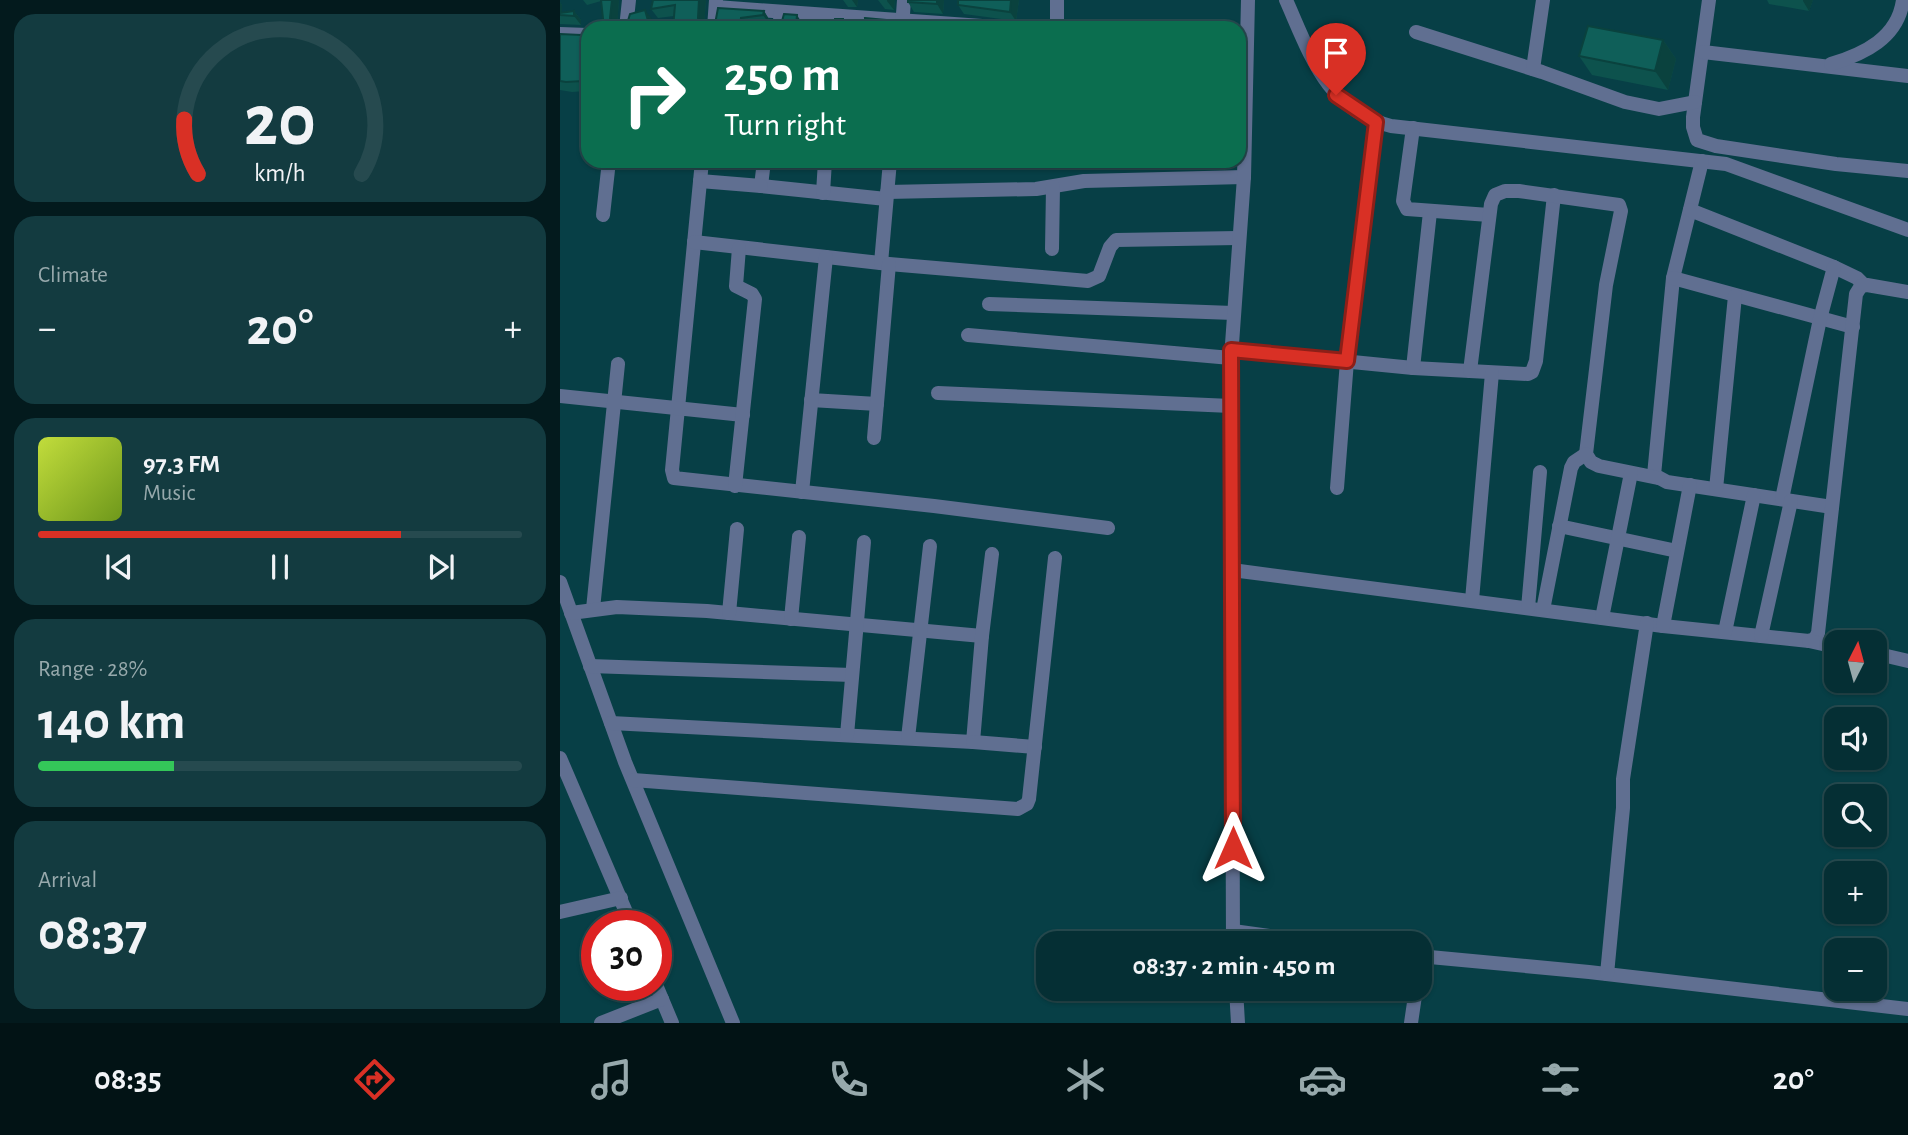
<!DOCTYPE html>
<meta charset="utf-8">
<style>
body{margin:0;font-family:"Alegreya Sans",sans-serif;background:#133b40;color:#f1f3f6;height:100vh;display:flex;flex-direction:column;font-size:26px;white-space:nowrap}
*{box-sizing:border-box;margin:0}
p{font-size:23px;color:#97a9ac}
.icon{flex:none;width:38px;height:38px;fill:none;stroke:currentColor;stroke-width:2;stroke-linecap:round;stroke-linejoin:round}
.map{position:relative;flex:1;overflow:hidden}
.side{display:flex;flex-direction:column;gap:14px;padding:14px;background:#031a1d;width:560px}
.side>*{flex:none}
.hud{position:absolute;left:21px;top:21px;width:665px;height:147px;border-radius:21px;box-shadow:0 2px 5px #0004,0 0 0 2px #264a4f;background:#0b6e4f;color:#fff;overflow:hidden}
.needle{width:46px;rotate:6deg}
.buttons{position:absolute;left:1264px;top:630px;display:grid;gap:14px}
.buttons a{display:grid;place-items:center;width:63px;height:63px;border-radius:14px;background:#052f34;box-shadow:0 2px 5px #0004,0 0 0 2px #264a4f;font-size:35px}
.speed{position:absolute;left:21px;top:910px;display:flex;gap:14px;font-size:35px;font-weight:700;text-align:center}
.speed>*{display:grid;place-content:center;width:91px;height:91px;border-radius:50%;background:#052f34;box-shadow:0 2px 5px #0004,0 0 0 2px #264a4f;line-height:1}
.speed .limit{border:10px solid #d22;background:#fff;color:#111}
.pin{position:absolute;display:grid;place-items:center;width:60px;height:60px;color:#fff;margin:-72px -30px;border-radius:50% 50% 50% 0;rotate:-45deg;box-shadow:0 0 7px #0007}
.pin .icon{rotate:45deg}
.me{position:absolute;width:77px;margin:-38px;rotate:0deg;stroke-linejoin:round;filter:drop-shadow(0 0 5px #0008)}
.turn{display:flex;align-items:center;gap:24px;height:147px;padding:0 28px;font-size:32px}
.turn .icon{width:91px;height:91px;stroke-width:2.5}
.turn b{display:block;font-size:49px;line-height:60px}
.big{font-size:52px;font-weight:700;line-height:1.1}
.side .card{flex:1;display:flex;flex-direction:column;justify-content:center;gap:10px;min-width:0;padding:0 24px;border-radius:21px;background:#133b40}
.side .dial{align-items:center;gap:0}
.dial svg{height:182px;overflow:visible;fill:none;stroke:#264a4f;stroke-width:7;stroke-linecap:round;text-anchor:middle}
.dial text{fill:#f1f3f6;stroke:none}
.song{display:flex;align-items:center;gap:21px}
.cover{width:84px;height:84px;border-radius:10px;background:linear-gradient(135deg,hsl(70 70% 55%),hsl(80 70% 35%))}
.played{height:7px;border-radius:4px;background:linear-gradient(90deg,#d93025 75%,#264a4f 75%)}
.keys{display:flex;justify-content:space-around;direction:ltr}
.heat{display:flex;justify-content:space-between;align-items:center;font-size:38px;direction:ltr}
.charge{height:10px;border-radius:5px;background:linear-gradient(90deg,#34c759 28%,#264a4f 0)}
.trip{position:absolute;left:476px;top:931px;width:396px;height:70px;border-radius:21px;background:#052f34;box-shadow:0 2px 5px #0004,0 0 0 2px #264a4f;font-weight:700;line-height:70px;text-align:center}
.tabs{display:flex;height:112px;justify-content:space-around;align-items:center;background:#021315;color:#97a9ac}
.tabs .icon{width:49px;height:49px}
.tabs .on{color:#d93025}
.tabs b{font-size:32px;color:#f1f3f6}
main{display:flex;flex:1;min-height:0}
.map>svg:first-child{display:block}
</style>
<main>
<section class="side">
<div class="card dial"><svg viewBox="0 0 100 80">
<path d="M14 69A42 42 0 1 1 86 69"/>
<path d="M14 69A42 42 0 0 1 8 45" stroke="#d93025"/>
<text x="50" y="56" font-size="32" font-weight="700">20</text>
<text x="50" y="72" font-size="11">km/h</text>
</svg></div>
<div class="card"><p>Climate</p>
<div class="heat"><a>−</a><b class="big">20°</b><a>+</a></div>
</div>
<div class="card">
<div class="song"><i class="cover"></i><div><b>97.3 FM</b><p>Music</p></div></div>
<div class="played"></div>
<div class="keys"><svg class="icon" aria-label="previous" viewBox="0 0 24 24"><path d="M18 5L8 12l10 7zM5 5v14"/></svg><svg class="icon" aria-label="pause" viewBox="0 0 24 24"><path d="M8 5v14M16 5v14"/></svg><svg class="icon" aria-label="next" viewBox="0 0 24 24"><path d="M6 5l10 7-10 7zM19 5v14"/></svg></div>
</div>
<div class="card"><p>Range · 28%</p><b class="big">140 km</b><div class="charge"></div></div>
<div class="card"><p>Arrival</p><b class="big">08:37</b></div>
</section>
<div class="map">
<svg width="1348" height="1023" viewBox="0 0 1348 1023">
<rect width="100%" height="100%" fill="#073f46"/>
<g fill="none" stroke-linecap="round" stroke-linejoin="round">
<g stroke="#606f91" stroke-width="14">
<path d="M726 0C750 54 767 110 831 126L1166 164 1348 230"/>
<path d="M1149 0 1133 117V127L1137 140 1156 146 1276 164 1348 171"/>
<path d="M156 7 450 28"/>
<path d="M66 28 69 0"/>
<path d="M154 28 156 0"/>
<path d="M219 28 221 12"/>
<path d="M342 28 344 0"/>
<path d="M497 28V0"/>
<path d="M856 32 982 72 1065 102 1099 109 1135 102"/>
<path d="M0 34 28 35"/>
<path d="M1143 52 1348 76"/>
<path d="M1271 64C1304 54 1338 38 1343 0"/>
<path d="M973 69 983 0"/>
<path d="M853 128 843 201 847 209 929 215"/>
<path d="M142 161 112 470 114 478 374 506 548 528"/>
<path d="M204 161 201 186 326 199"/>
<path d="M1142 161 1113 278 1094 475 1107 482 1272 507"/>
<path d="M140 181 201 186"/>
<path d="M327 192 476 189 524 181 684 177"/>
<path d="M263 193 265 161"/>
<path d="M1130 210 1274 267 1297 278 1304 285"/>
<path d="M43 215 49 161"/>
<path d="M134 242 329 264 528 281 539 276 550 247 556 240 678 238"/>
<path d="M492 249 493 187"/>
<path d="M321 263 330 161"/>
<path d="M1113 278 1293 327"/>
<path d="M429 304 673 313"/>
<path d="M408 335 671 358"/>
<path d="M671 350 853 368 968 374 972 372 976 361 994 195"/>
<path d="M853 368 870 212"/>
<path d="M910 371 931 204 935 195 945 191H959L1059 205 1061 211 1046 285 1026 454 1031 462 1039 466 1098 478"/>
<path d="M378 393 671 406"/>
<path d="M0 396 183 415"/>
<path d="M251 400 317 404"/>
<path d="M314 438 329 264"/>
<path d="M175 486 195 299 192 294 176 286 179 248"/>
<path d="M777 488 787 361 816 122"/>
<path d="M1156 489 1175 296"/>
<path d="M242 492 266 257"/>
<path d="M1222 499 1260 319 1274 267"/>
<path d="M999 526 1117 551"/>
<path d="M672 570 1103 626 1249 641 1255 639 1258 633 1296 294 1301 286 1307 285 1348 292"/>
<path d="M0 582 65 762 173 1023"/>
<path d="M912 600 932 373"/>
<path d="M968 608 980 472"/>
<path d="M33 609 58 364"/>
<path d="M983 610 1011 468 1014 462 1026 454"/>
<path d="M11 613 57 607 147 611 422 636"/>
<path d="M169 613 177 529"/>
<path d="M1042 618 1071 473"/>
<path d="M231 619 239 537"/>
<path d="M1103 626 1130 485"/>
<path d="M1165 632 1194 495"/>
<path d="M1201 636 1231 501"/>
<path d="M1249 641 1276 647"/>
<path d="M1314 653 1348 661"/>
<path d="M30 666 292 675"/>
<path d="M51 723 413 742 422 636 432 554"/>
<path d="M287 735 304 542"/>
<path d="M348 738 370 546"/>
<path d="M413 742 475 747"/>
<path d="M0 758 72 926"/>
<path d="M73 780 458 809 467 804 469 799 495 558"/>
<path d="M0 912 61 898"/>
<path d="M673 931 760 943"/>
<path d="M673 943 671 358 684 177 688 0"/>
<path d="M859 956 1029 972 1348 1009"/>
<path d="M1047 974 1063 808V779L1087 623"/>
<path d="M96 985 112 1023"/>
<path d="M676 989 678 1023"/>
<path d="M41 1023 102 999"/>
<path d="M851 1023 856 989"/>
</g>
</g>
<g fill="#0d524d">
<path d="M23 0H59L57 27H64L92 19 94 28H44L41 1 27 5Z"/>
<path d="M93 0H146L144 27 114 16 98 18 91 9Z"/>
<path d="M283 0H298L297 7H288Z"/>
<path d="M318 0H335L334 10 325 9Z"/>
<path d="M384 0 383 14 354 12 348 2Z"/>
<path d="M398 0H459L456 21 404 14 398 5Z"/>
<path d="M1207 0H1253L1249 11 1209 4Z"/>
<path d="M0 2 2 5V13L14 11 21 20V25L0 24Z"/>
<path d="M204 11 210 21V25L188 27 147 28Z"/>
<path d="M28 32V94L26 91 12 92 0 90V34L21 35Z"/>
<path d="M1103 40 1116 59 1108 90 1032 75 1019 56Z"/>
</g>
<g fill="#0a423e">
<path d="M52 0H59L57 28H55L50 18Z"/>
<path d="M139 0H146L144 28 138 18Z"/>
<path d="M292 0H298L297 7Z"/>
<path d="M327 0H335L334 10 327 1Z"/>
<path d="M377 0H384L383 14 377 4Z"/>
<path d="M451 0H459L456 21 450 12Z"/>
<path d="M1243 0H1253L1249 11 1243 1Z"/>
<path d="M0 2 2 5V15H0Z"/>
<path d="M85 10 92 19 94 28H92L89 24Z"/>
<path d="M14 11 21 20V25L14 16Z"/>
<path d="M204 11 210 21V25L203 15Z"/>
<path d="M237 15 242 23V28H236Z"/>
<path d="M181 18 188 27 187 28H180Z"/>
<path d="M283 19 288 26V28H284Z"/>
<path d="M1103 40 1116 59 1108 90 1095 71Z"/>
</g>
<g fill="#0f5f59" stroke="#0a423e" stroke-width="2">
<path d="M41 0H52L50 18 54 27H64L67 24 70 14 85 10 89 24 76 23V28H44Z"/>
<path d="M93 0H139L138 18 143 27 147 28H113L115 5 91 9Z"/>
<path d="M348 0H377V4L348 2Z"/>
<path d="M398 0H451L450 12 398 5Z"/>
<path d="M158 8 204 11 203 15 181 18 180 28H147L155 24Z"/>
<path d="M14 11V16L0 15V13Z"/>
<path d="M224 14 237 15 236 28H220Z"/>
<path d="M305 18 326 20 329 26 334 28H306Z"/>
<path d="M275 19H283L284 28H274Z"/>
<path d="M344 22H358V28H334L340 27Z"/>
<path d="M1028 26 1103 40 1095 71 1019 56Z"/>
<path d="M28 32V84H21L22 81 6 82 0 81V34L21 35Z"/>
</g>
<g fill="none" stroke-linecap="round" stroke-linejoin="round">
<g stroke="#8d1f18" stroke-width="18">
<path id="route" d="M673 848 671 350 787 361 816 122 776 95"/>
</g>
<use href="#route" stroke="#d93025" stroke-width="12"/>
</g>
</svg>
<div class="buttons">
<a><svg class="needle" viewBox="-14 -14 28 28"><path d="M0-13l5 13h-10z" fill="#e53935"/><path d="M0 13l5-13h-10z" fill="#97a9ac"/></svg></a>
<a><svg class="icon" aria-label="sound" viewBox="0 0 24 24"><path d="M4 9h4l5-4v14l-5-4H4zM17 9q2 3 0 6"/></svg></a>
<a><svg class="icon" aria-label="search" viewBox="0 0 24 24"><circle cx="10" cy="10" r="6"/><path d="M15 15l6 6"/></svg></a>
<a>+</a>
<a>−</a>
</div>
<div class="speed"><div class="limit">30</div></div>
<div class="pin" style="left:776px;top:95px;background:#d93025"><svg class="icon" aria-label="arrive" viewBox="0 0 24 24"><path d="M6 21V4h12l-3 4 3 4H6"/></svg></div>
<svg class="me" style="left:673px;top:848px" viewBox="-20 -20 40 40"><path d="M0-17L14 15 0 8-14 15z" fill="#d93025" stroke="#fff" stroke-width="4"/></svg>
<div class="trip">08:37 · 2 min · 450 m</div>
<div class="hud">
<div class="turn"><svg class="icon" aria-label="right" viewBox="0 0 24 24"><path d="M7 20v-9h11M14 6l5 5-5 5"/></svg><div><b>250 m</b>Turn right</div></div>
</div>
</div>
</main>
<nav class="tabs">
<b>08:35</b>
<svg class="icon on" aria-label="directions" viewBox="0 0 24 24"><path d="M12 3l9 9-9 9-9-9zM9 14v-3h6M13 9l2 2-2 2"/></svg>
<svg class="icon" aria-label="music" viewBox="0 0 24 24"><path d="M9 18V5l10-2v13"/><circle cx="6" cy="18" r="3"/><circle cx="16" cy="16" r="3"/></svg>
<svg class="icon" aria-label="phone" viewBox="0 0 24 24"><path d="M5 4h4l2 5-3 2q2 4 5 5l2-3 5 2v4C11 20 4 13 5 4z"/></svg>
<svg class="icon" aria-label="climate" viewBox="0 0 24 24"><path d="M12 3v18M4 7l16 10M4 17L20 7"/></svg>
<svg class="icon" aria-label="car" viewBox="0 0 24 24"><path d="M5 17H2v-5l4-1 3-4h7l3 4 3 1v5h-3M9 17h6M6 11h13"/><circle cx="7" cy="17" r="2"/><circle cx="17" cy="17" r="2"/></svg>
<svg class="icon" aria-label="filters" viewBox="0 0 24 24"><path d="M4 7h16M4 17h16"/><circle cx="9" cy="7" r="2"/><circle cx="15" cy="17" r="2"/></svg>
<b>20°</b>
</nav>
